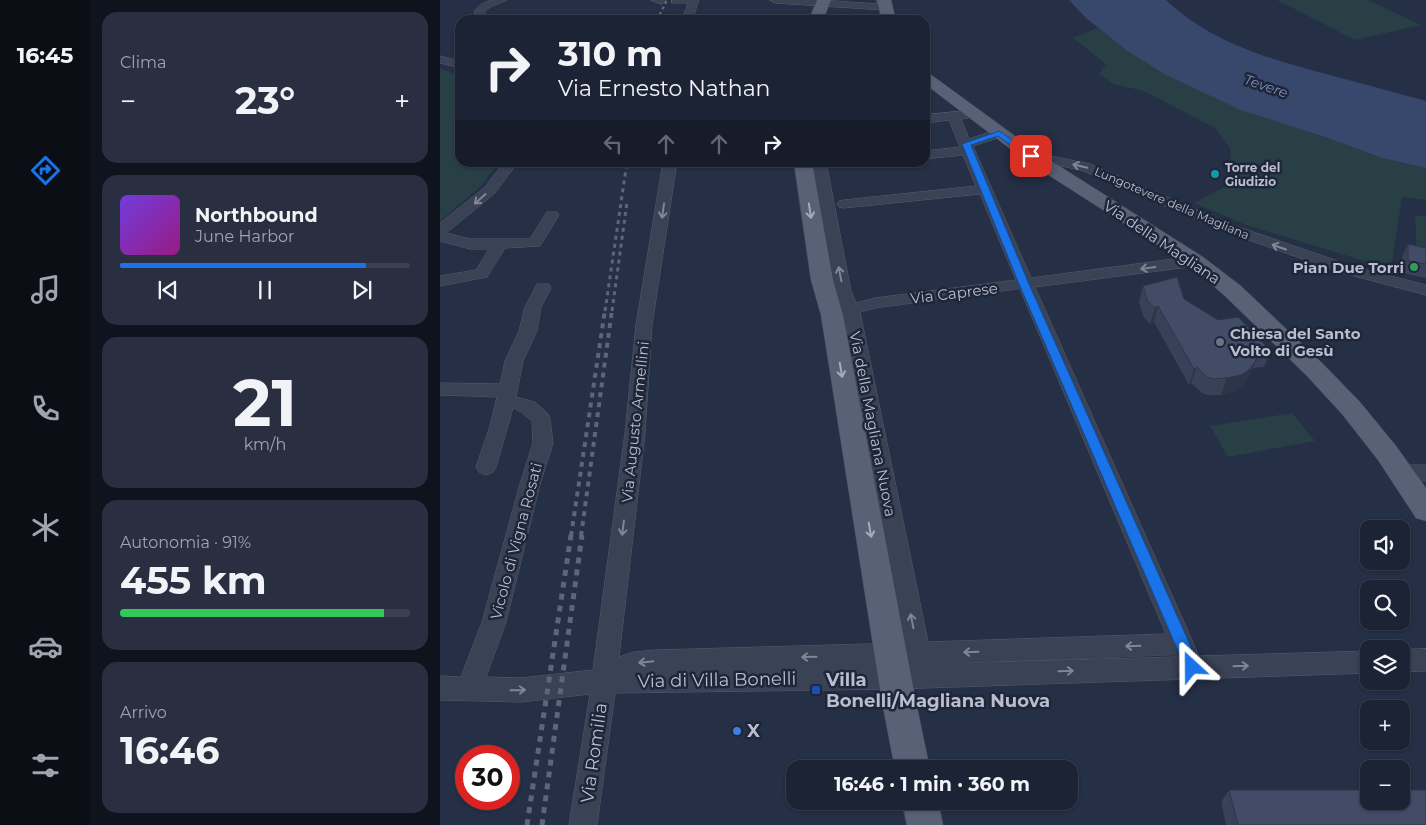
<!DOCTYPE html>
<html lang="it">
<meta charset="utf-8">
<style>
body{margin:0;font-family:Montserrat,sans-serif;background:#292f40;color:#f1f3f6;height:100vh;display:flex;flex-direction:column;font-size:19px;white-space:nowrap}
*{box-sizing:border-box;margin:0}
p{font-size:16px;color:#a0a4ac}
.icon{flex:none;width:28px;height:28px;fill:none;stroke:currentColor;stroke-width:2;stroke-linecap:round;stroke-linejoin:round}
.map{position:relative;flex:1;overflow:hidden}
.panel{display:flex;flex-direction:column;gap:12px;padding:12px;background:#0f131d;width:350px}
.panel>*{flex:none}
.banner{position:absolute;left:15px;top:15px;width:475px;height:152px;border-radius:15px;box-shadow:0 1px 4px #0004,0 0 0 1px #3a404f;background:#1c2334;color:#f1f3f6;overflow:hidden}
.buttons{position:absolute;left:920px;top:520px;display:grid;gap:10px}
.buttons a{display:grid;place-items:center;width:50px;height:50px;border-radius:10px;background:#1c2334;box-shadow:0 1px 4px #0004,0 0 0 1px #3a404f;font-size:25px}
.speed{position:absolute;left:15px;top:745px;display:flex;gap:10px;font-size:25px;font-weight:700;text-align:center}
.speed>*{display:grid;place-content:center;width:65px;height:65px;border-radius:50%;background:#1c2334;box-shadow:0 1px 4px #0004,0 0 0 1px #3a404f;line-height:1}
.speed .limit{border:8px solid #d22;background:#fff;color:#111}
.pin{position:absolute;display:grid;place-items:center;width:42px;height:42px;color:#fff;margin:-21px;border-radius:10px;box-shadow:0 2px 8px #0006}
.me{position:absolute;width:55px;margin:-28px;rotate:336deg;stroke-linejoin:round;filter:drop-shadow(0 0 4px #0008)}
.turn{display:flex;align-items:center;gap:18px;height:105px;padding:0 20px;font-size:22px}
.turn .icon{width:65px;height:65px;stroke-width:2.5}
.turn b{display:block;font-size:35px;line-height:42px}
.lanes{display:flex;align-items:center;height:48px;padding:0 20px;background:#0003;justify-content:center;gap:25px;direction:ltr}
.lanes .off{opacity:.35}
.big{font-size:38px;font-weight:700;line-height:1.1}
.panel .tile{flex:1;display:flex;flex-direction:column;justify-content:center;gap:8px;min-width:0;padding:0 18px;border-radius:15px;background:#292f40}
.panel .dial{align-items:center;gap:0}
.dial b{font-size:65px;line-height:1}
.song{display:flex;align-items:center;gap:15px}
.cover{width:60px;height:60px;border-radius:8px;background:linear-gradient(135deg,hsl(260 70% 55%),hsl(310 70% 35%))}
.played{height:5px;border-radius:2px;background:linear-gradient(90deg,#1a73e8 85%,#3a404f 85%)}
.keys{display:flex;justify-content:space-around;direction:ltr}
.heat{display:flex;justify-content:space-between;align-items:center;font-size:28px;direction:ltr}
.charge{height:8px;border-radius:4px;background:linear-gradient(90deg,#34c759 91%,#3a404f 0)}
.trip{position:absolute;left:346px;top:760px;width:292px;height:50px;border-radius:15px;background:#1c2334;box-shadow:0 1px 4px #0004,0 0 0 1px #3a404f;font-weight:700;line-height:50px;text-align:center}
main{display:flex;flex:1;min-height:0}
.tabs{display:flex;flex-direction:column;width:90px;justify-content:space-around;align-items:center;background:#0b0e15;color:#a0a4ac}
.tabs .icon{width:35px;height:35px}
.tabs .selected{color:#1a73e8}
.tabs b{font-size:22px;color:#f1f3f6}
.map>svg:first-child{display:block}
</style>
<main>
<nav class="tabs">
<b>16:45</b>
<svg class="icon selected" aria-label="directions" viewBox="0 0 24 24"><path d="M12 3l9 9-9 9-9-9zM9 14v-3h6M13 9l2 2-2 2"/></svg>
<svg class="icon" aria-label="music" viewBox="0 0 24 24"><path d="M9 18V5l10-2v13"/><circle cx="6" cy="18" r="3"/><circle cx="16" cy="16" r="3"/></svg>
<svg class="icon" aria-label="phone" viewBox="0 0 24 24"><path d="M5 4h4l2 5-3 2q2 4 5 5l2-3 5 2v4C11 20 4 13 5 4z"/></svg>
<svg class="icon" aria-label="climate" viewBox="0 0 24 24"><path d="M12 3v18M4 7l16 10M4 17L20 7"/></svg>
<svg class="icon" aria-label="car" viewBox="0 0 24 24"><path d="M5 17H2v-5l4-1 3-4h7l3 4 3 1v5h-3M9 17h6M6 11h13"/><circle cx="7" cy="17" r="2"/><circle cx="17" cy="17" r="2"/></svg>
<svg class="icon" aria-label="filters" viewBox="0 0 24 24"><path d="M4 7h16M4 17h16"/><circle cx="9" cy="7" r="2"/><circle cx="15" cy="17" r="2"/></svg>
</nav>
<section class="panel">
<div class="tile"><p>Clima</p>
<div class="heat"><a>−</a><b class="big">23°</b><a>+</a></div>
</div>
<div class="tile">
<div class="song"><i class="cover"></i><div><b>Northbound</b><p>June Harbor</p></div></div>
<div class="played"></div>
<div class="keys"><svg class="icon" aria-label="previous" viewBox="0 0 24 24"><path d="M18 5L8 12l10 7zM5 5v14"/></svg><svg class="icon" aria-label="pause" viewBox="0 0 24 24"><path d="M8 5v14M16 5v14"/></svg><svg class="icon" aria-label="next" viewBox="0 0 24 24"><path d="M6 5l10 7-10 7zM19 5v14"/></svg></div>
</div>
<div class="tile dial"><b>21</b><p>km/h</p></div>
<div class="tile"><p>Autonomia · 91%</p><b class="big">455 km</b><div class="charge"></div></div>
<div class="tile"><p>Arrivo</p><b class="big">16:46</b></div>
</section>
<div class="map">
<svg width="986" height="825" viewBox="0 0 986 825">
<rect width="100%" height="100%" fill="#252f45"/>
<g fill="#283f46">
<path d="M837 0H928L981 25 915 40Z"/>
<path d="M658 28 686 50 885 137 942 158 986 168V200L962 197 951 269 806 225 754 203 788 185 791 167 790 148 775 128 704 91 673 84 659 74 666 64 633 38Z"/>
<path d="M0 68 20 76V162L58 163 41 186 0 221Z"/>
<path d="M975 215 986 217V260L977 258Z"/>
<path d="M852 413 875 441 788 457 770 426Z"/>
</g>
<path fill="#38486d" d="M629 0H726C770 42 829 59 886 74 920 83 953 92 986 101V168L942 158 885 137 801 110 726 75 686 50 646 18Z"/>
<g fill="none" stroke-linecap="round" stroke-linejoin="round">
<g stroke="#565d6f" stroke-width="1">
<g id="minor">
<path d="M52 0H67L50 7 44 12 46 15 60 18 61 20 38 19 34 12C39 5 44 2 52 0Z"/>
<path d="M211 0H226L227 1 222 4Z"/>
<path d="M232 0H259L252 20H242L248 3H232Z"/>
<path d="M330 0H382L437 4 436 0H446L449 7 444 10 335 3Z"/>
<path d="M0 56 20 61V68L0 63Z"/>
<path d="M524 111 530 115 528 118 521 119 529 139 559 129 565 133 564 136 533 146 591 278 756 256 761 258 764 261 761 264 756 266 595 287 759 656 929 651V673L455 689 175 693 157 825H129L150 694 81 702 0 700V676L21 677 42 622 80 484 93 443 92 421 81 412 73 408 56 467 53 472 46 475 39 472 36 467 50 426 57 397 0 395V383L60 384 65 361 79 331 85 307 97 284H109L111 288 101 307 97 331 83 361 76 397 95 402 108 414 110 419 113 443 100 484 66 622 46 677 81 678 153 670 185 433 196 325 223 162H237L212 325 205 433 179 657 194 652 216 650 464 643 405 317 395 316 393 312 395 308 401 307 395 291 372 162H414L408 166 387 167 411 291 416 303 435 298 576 280 540 194 404 208 399 207 397 204 399 201 404 200 536 186 523 155 485 159V151L520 147 509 120 485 123V115ZM580 289 726 634 488 642 420 312 435 308ZM735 655 736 657 521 663Z"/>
<path d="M591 152 650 164 790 224 915 267 986 285V295L903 273 780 230 641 170 586 159 584 156Z"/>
<path d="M65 162H78L54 194 6 233 30 239H90L107 212H117L119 215 100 246 65 248 47 277 0 286V276L36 270 49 249H30L0 241V223L44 188Z"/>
<path d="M962 465H986V481H962L955 479 952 473 955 467Z"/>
<path d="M986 649V671L961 672V650Z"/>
</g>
</g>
<g stroke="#444b5e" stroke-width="1">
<g id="major">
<path d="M377 0H391L383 20H369Z"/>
<path d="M437 0H451L456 20H442Z"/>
<path d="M485 72 490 74 597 152 763 257 801 286 883 364 920 402 956 446 986 488V521L976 518 938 460 902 414 867 376 785 296 749 265 585 160 485 84Z"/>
<path d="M354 162H372L393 280 403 315 476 702 490 769H455L442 702 381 315 371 280Z"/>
<path d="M462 801H498L503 825H467Z"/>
</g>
</g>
<use href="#minor" fill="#3a4255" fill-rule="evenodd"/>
<use href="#major" fill="#586175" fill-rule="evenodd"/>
<path stroke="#5c657c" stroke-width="2.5" stroke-dasharray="3 3" stroke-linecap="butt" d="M217 20 227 0"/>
<g stroke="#5c657c" stroke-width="3" stroke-dasharray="4 4" stroke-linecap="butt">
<path d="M165 311 187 162"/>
<path d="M172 311 187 202"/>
</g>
<g stroke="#5c657c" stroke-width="4" stroke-dasharray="5 5" stroke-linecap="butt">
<path d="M131 536 165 310"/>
<path d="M141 536 172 310"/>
</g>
<g stroke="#5c657c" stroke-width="5" stroke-dasharray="6 6" stroke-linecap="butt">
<path d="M87 825 131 535"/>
<path d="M102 825 142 535"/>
</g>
</g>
<g fill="#394158">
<path d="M968 244 986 248V278L962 273V257Z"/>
<path d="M703 286 744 299 831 351 824 367 813 368 809 376 803 385 795 391 781 395H767L762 393 751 383 749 385 714 322 710 324 703 316 699 302Z"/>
<path d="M789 790 986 825H786L781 802Z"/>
</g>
<g fill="#2e3547">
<path d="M718 306 714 322 710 324 715 308Z"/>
<path d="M816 360 809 376 803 385 795 391 781 395 787 378Z"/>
<path d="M757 367 751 383 749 385 754 369Z"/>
</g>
<g fill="#424c66" stroke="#2e3547">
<path d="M968 244 986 248V264L968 261Z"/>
<path d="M737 277 744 299 778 320 798 317 831 351H816V360L810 369 801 375 787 378 773 379 767 377 757 367 754 369 718 306 715 308 707 300 703 286Z"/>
<path d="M789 790H929V801H961V790H986V825H798Z"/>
</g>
<defs><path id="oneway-shaft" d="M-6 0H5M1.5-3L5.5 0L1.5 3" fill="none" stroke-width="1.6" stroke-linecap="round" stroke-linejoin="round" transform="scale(1.25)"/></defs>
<g stroke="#7f8698">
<use href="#oneway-shaft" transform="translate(640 166) rotate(-167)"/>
<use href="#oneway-shaft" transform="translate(40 199) rotate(138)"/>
<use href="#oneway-shaft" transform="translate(223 211) rotate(98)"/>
<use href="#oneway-shaft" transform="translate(839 247) rotate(-161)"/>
<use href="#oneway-shaft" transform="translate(708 268) rotate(172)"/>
<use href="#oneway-shaft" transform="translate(400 274) rotate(-101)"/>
<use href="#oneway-shaft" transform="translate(183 528) rotate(97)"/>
<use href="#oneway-shaft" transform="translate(472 621) rotate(-101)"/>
<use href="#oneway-shaft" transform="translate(693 646) rotate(178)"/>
<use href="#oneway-shaft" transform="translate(531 652) rotate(178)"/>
<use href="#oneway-shaft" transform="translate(369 657) rotate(179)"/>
<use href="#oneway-shaft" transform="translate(206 662) rotate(174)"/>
<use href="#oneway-shaft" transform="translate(801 666) rotate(-2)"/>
<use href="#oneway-shaft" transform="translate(626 671) rotate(-2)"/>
<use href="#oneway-shaft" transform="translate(78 690) rotate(-1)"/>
</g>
<g stroke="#a5abbc">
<use href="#oneway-shaft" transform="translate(370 211) rotate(81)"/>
<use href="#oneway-shaft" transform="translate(401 370) rotate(80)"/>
<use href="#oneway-shaft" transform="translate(430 530) rotate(80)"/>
</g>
<path fill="#1a73e8" stroke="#114b97" d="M559 131 594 154V158H588L558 136 531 145 589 284 760 667 757 672 752 674 747 672 745 667 579 284 522 144Z"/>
<circle fill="#0f9aa8" stroke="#1f263a" stroke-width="2" cx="775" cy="174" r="5"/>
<circle fill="#2e9e5b" stroke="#1f263a" stroke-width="2" cx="974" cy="267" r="5"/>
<circle fill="#6b7280" stroke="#1f263a" stroke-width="2" cx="780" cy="342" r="5"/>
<rect fill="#1a4fb4" stroke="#1f263a" stroke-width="2" x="371" y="685" width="10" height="10" rx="2.5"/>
<circle fill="#3f7fe0" stroke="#1f263a" stroke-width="2" cx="297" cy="731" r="5"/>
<g text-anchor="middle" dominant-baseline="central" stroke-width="5" stroke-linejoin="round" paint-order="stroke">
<g font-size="12" font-weight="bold" fill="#b8bece" stroke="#1f263a" text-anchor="start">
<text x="785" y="167">Torre del<tspan x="785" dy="14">Giudizio</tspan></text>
</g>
<g font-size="12" fill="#b8bece" stroke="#1f263a">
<text transform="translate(732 203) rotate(23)">Lungotevere della Magliana</text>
</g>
<g font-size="14" font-style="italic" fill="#7d8eb7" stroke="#1f263a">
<text transform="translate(826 86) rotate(19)">Tevere</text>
</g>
<g font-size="15" fill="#b8bece" stroke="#1f263a">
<text transform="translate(722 242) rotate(34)">Via della Magliana</text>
<text transform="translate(514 293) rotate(-7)">Via Caprese</text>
<text transform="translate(195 422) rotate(-84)">Via Augusto Armellini</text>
<text transform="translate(433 424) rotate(79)">Via della Magliana Nuova</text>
<text transform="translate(76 541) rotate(-75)">Vicolo di Vigna Rosati</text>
</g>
<g font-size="15" font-weight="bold" fill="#b8bece" stroke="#1f263a" text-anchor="end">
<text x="964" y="267">Pian Due Torri</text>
<text x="790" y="333" text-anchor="start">Chiesa del Santo<tspan x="790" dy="17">Volto di Gesù</tspan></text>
</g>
<g font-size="18" fill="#b8bece" stroke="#1f263a">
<text transform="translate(277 680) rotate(-1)">Via di Villa Bonelli</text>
<text transform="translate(154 753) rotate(-82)">Via Romilia</text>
</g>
<g font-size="18" font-weight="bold" fill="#b8bece" stroke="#1f263a" text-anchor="start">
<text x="386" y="680">Villa<tspan x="386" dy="21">Bonelli/Magliana Nuova</tspan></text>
<text x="307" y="731">X</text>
</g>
</g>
</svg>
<div class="buttons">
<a><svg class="icon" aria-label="sound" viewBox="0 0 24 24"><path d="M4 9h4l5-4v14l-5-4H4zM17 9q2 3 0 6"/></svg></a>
<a><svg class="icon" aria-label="search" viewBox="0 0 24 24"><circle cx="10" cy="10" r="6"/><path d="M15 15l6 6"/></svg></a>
<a><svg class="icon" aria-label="layers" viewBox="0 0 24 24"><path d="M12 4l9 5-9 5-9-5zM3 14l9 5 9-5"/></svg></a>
<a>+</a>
<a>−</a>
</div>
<div class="speed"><div class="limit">30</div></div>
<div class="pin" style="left:591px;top:156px;background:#d93025"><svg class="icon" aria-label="arrive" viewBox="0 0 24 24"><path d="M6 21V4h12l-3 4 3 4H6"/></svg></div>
<svg class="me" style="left:752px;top:667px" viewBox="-20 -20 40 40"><path d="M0-17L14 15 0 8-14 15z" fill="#1a73e8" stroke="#fff" stroke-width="4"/></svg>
<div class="trip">16:46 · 1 min · 360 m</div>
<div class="banner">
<div class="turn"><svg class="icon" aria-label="right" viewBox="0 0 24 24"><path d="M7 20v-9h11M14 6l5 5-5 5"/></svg><div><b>310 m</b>Via Ernesto Nathan</div></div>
<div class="lanes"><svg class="icon off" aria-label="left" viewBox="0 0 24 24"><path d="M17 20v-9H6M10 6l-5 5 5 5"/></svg><svg class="icon off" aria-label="ahead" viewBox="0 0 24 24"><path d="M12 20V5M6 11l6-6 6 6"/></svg><svg class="icon off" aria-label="ahead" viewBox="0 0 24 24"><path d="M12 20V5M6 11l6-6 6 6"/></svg><svg class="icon" aria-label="right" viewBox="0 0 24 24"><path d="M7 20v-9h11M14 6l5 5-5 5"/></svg></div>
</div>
</div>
</main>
